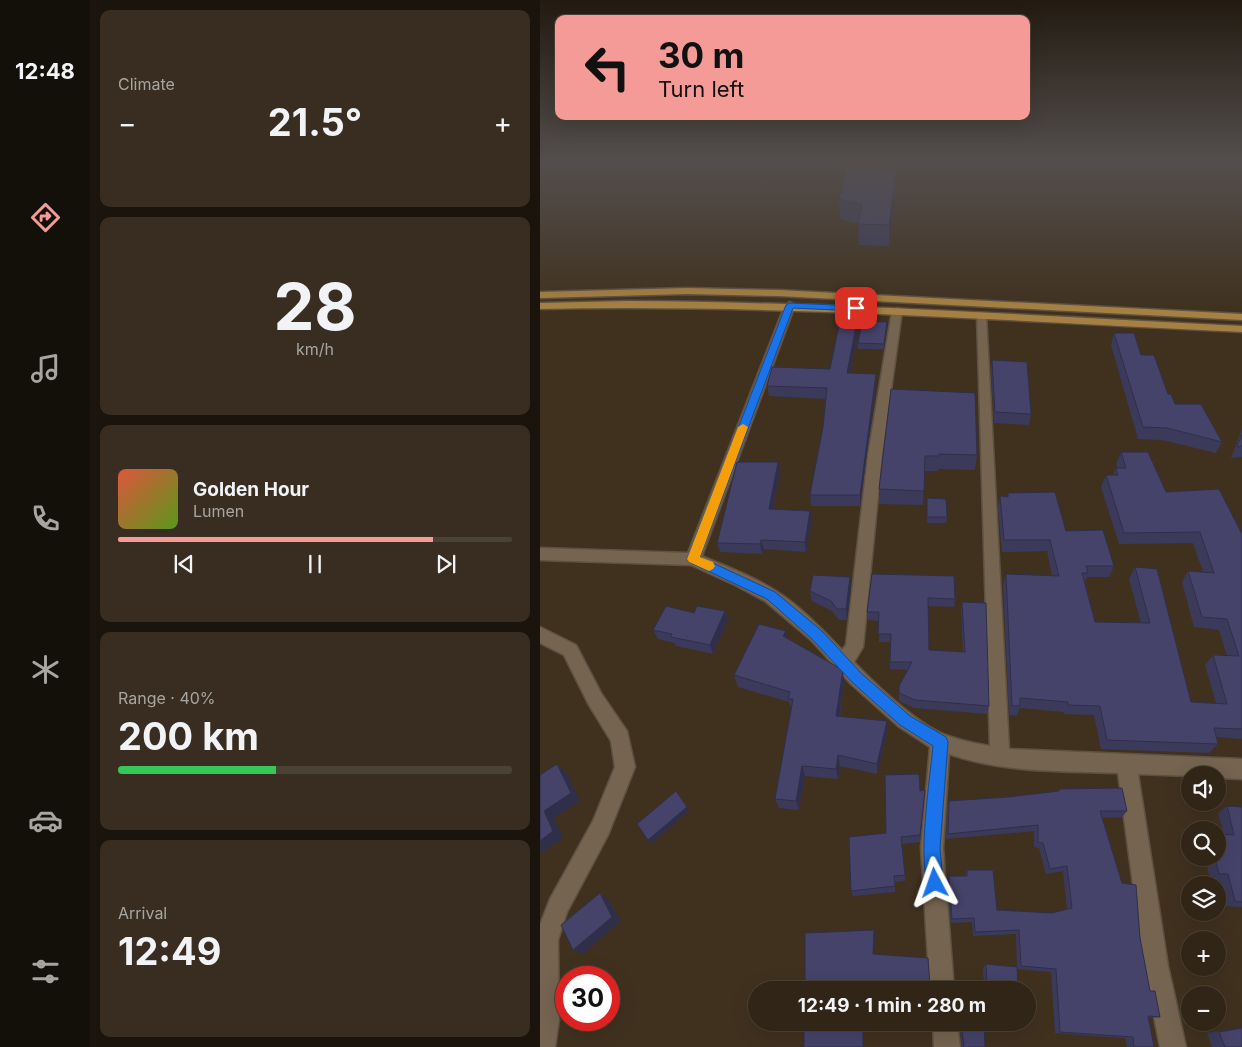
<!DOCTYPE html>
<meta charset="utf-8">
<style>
body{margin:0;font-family:Inter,sans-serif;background:#382d20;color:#f1f3f6;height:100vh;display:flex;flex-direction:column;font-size:19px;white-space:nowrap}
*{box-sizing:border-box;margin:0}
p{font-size:16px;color:#a8a5a1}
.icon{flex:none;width:28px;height:28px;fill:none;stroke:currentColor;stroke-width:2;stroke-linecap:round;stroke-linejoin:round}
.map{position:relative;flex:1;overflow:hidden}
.panel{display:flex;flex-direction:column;gap:10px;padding:10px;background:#1a140d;width:450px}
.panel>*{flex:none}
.hud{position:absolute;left:15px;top:15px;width:475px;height:105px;border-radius:10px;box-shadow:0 5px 20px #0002,0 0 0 1px #4b4236;background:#f59b97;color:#111;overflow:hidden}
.tools{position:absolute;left:641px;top:766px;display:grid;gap:10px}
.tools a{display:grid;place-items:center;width:45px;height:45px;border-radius:50%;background:#302517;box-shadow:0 5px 20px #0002,0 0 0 1px #4b4236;font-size:25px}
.speed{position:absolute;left:15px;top:966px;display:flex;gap:10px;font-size:25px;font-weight:700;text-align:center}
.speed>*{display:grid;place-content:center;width:65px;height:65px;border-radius:50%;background:#302517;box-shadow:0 5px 20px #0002,0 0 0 1px #4b4236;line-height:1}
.speed .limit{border:8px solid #d22;background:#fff;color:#111}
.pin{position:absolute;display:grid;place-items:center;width:42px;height:42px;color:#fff;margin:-21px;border-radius:10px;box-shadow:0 2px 8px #0006}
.me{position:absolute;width:55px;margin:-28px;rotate:356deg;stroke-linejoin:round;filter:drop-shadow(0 0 4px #0008)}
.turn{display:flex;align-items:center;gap:18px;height:105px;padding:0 20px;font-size:22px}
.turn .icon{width:65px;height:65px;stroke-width:2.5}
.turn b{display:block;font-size:35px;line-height:42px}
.big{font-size:38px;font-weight:700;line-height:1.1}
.panel .card{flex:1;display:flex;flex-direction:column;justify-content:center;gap:8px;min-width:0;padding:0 18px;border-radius:10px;background:#382d20}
.panel .dial{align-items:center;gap:0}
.dial b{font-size:65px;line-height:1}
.song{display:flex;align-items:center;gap:15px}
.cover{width:60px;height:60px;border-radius:8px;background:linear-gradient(135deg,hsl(10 70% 55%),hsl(90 70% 35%))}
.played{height:5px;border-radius:2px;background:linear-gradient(90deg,#f59b97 80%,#4b4236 80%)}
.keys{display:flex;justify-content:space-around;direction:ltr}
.heat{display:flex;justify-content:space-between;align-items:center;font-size:28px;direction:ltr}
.charge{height:8px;border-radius:4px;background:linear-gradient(90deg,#34c759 40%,#4b4236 0)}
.trip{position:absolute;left:208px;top:981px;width:288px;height:50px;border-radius:25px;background:#302517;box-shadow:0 5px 20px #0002,0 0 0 1px #4b4236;font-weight:700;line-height:50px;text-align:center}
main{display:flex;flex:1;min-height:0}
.tabs{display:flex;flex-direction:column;width:90px;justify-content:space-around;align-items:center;background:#130f09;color:#a8a5a1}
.tabs .icon{width:35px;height:35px}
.tabs .selected{color:#f59b97}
.tabs b{font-size:22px;color:#f1f3f6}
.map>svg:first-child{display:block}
</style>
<main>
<nav class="tabs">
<b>12:48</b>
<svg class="icon selected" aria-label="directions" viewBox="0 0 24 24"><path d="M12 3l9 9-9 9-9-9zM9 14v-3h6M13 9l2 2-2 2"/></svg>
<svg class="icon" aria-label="music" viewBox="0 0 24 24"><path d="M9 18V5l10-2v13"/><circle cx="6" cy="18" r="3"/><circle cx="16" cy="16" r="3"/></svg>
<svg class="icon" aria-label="phone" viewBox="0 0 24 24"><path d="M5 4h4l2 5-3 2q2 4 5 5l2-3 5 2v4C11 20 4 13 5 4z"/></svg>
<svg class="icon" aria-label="climate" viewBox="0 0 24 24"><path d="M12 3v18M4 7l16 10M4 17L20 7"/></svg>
<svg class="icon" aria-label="car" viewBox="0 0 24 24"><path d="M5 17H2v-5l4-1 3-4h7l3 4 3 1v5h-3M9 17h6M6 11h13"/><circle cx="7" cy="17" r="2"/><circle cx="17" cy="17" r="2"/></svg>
<svg class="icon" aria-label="filters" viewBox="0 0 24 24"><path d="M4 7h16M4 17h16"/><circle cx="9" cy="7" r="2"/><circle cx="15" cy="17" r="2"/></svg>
</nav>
<section class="panel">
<div class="card"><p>Climate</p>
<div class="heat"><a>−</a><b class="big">21.5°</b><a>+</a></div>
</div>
<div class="card dial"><b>28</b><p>km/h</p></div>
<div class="card">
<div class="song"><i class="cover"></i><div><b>Golden Hour</b><p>Lumen</p></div></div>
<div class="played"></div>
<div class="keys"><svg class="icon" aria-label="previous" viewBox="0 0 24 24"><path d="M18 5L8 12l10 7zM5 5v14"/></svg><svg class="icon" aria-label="pause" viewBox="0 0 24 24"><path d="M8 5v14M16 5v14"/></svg><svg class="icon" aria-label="next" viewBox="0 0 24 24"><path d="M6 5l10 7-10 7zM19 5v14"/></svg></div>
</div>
<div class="card"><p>Range · 40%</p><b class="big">200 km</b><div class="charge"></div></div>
<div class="card"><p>Arrival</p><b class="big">12:49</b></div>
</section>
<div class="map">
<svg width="702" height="1047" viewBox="0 0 702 1047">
<rect width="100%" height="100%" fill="#40311f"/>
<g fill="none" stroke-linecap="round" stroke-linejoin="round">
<g stroke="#5d5140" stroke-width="3">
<g id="minor">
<path d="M250 302 255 305 162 556C187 567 213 576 236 591 259 605 283 630 302 650L306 645 328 455 352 311 357 308 361 309 362 311 342 455 323 647 314 662C335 684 373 720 401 733 417 740 434 743 450 746L437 316 438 314H446L469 749 702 759V779L678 778V775L650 776 598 774 628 966 646 1047H620L604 966 578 773C522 771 463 773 409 754L403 848 414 990H390L381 848 390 747 358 726 311 684 271 640 225 601 195 585 151 565 0 560V548L148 553 245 305Z"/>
<path d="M0 627 36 645 61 693 87 731 95 767 68 835 27 912 18 940 19 1020 15 1047H0V925L10 899 53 821 75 767 71 741 49 705 24 655 0 643Z"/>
<path d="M393 1022H417L420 1047H394Z"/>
</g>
</g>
<g stroke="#5d5140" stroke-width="3">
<g id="major">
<path d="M147 288 239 290 702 314V320L239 296 147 294 0 298V292Z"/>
<path d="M88 301C293 302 497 316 702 326V332C468 321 235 304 0 309V303Z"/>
</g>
</g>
<use href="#minor" fill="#756450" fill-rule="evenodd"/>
<use href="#major" fill="#a58042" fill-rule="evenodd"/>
</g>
<g fill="#3b3a5b">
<path d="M356 189 349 246 319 245 318 224 300 219 299 199Z"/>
<path d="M316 326 317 337 310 373 336 374V385L320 506H271L270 495 283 427 286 399 229 396 227 386 290 369Z"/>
<path d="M347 328 344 349H318V343Z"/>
<path d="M574 333 601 355 635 404 682 442 676 453 622 440 598 439 571 345Z"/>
<path d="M452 360 491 414 489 425 454 423 451 371Z"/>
<path d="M351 389 437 455 435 470 398 469V471H384L383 505 339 504V489Z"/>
<path d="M702 429V457L691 458Z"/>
<path d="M581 452 626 492 702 534V739L676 737 678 744 669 753 561 749 554 715 524 714 523 712 480 708 477 716 469 715 463 585 466 574 512 575 507 551 462 552 458 508 460 496 467 497 468 493 526 531 574 566 569 577H547L545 582 555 622 601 623 589 579 595 567 651 702 676 703 665 665 673 655 687 656 679 630 654 627 642 582 648 571 663 572 653 543 579 544 561 487 566 475H573L576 468H578L576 464Z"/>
<path d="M240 472 233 510 272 521 266 552 224 549 222 554 180 552 177 543Z"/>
<path d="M387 498 407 517 406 523H387Z"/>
<path d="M332 574 415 599 414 607 388 606 389 650 423 652 421 611 422 602 449 706 447 714 374 708 359 701V686L368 670 350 669V642H339V621L328 620 327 612Z"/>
<path d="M311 588 307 620H299L292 611 272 601 270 591Z"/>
<path d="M185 611 188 620 173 654 136 646 134 643 118 639 113 630 154 613Z"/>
<path d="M247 639 304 682 300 717 347 721V732L337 774 300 766 298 779 265 776 259 810 239 808 235 799 251 709 249 702 198 687 194 675Z"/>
<path d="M519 789 587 811 582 817 562 818 582 883 600 938 610 991 620 1017 609 1018 614 1047H587L585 1038 515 1033 511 972 477 969 478 990H444L443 968 446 964 477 967 476 934 433 936 432 922 411 923 407 881 409 876H425L427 870 457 910 512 913 527 909 523 871 506 874 499 848 494 847V831L406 839 407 808 409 801 468 797 518 791Z"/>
<path d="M385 790 380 842 362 844 365 875V881L355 882V892L313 896 311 891 346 833 380 791Z"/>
<path d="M687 806 702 807V907L685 906 679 880 670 879 665 858H678L684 834 678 813Z"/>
<path d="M264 1022H378L324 1030V1047H264Z"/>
<path d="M419 1022H444L445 1047H422Z"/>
<path d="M702 1028V1047H672L667 1033Z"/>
</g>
<g fill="#302f4a">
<path d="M356 170V189L349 246V225Z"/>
<path d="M347 322V328L344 349V344Z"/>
<path d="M316 326 317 337 308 384 307 373Z"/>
<path d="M336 374V385L320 506V495Z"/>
<path d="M238 462 240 472 231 519 229 509Z"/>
<path d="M270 511 272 521 266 552 265 542Z"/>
<path d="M221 540 224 549 222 554 220 544Z"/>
<path d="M310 577 311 588 307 620 306 609Z"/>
<path d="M185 611 188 620 173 654 170 645Z"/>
<path d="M246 631 249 644 243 636Z"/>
<path d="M303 670 304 682 298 727 296 716Z"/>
<path d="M347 721V732L337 774V764Z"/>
<path d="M298 755 300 766 298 779 296 769Z"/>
<path d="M17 764 26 772 40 801 14 818 23 838 0 854V841L4 811Z"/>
<path d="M262 766 265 776 259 810 256 801Z"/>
<path d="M147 807 150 810 111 844 108 840Z"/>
<path d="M60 893 68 899 81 921 43 954 33 950Z"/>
<path d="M334 930 335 935 334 959 333 954Z"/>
<path d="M323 1028 324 1030V1047H323Z"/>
</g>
<g fill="#45436a" stroke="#302f4a">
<path d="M307 168 356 170 349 225 318 224 322 205 299 199Z"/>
<path d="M322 321 347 322 344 344 318 343Z"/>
<path d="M299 325 316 326 307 373 336 374 320 495H270L283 427 287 388 227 386 232 367 290 369Z"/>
<path d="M574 333H594L601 355H614L628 394H631L635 404H661L682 442 627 428 603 427Z"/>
<path d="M452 360 487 362 491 414 455 412Z"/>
<path d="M351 389 435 393 437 455 399 454V456H385L384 491 339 489Z"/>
<path d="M702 434V446L697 447Z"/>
<path d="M581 452H608L626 492 679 489 702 534V729L674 728 678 744 567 740 560 706 528 705V702L480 698V706H472L466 574 519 576 510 540H464L460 496 468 497V493L515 492 526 531 563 530 574 566H546L548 573H542L555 622 610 623 595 567 617 569 651 702 687 704 673 655 699 656 687 619 662 617 648 571 674 573 660 532 584 533 566 475H578L576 468H586Z"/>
<path d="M197 462H238L229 509 270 511 265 542 221 540 220 544 177 543Z"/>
<path d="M387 498 406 499 407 517H387Z"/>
<path d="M332 574 414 576 415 599 388 598 389 650 425 652 422 602 446 603 449 706 375 700 359 693V686L372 662H350L351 634H338L339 612H327Z"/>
<path d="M273 575 310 577 306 609H297L291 601 270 591Z"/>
<path d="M126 606 154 613 157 606 185 611 170 645 131 637 132 634 113 630Z"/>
<path d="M219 624 246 631 243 636 303 670 296 716 347 721 337 764 298 755 296 769 262 766 256 801 235 799 253 699H248L250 692 194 675Z"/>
<path d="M17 764 31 793 4 811 13 831 0 841V775Z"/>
<path d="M379 774 380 791 385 790 380 835 361 837 365 875 354 876 355 886 311 891 309 837 346 833 345 775Z"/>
<path d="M582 788 587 811H560L582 883 596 885 600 938 610 991H615L620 1017 608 1016 614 1047H594L593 1037 520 1032 516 969 481 966 479 930 435 932 434 918 412 919 409 876H427V870H453L457 910 512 913 532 908 527 866 510 869 503 843 498 842V825L408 834 409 801 468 797 519 791V789Z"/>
<path d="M136 791 147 807 108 840 97 824Z"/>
<path d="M687 806 702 807V902L695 901 688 874H679L675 858H678V834L694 835Z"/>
<path d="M60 893 72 917 33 950 21 925Z"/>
<path d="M334 930 333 954 388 958 390 986 395 988V990H265V933Z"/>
<path d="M446 964 477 967 478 990H447Z"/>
<path d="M264 1022H362L323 1028V1047H264Z"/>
<path d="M421 1022H444L445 1047H423L424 1046Z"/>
<path d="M702 1028V1047H685L679 1032Z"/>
</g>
<linearGradient id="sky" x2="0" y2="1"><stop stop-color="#231b11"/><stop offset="0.52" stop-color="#534e4d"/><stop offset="1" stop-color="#534e4d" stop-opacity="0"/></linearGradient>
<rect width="702" height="309" fill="url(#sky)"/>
<path fill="#1a73e8" stroke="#114b97" d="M250 303 316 306 320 308 316 311 253 308 160 557 235 592 282 631 322 674 370 716 406 737 408 742 400 848 403 883 401 889 395 892 389 889C377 860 390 779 393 746L360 725 313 683 272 639 227 599 149 562 147 559 246 305Z"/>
<path fill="#f59e0b" d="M203 424 208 427 160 557 173 562 175 566 173 569 169 571 149 562 147 559 198 427Z"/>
</svg>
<div class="tools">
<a><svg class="icon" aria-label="sound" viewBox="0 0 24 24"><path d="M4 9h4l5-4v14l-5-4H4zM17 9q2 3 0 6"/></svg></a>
<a><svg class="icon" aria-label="search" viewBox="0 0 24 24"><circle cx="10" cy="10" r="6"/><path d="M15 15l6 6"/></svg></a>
<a><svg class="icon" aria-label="layers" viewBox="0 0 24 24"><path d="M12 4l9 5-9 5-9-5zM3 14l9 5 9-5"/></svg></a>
<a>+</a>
<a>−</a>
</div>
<div class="speed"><div class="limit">30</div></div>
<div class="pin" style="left:316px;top:308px;background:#d93025"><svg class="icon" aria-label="arrive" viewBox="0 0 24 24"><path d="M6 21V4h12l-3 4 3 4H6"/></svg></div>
<svg class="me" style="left:395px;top:883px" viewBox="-20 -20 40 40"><path d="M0-17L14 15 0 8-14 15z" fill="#1a73e8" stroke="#fff" stroke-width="4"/></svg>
<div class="trip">12:49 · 1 min · 280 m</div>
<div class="hud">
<div class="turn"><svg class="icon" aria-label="left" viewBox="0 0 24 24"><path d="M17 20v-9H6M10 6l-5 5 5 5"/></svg><div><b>30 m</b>Turn left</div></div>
</div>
</div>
</main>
